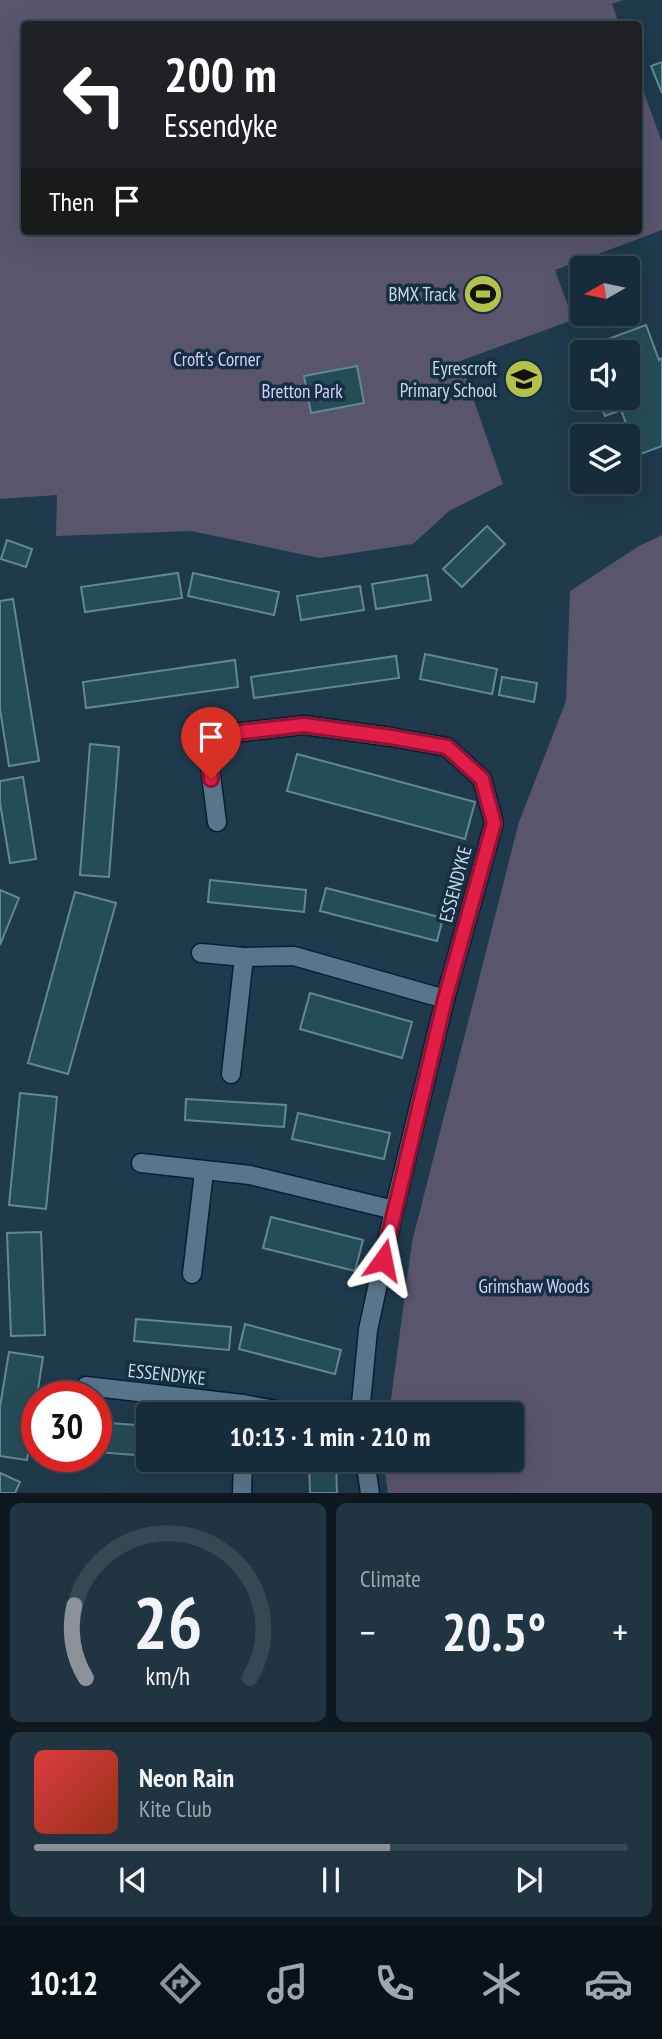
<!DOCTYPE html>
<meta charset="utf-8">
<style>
body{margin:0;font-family:"PT Sans Narrow",sans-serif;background:#203442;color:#f1f3f6;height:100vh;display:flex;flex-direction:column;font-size:26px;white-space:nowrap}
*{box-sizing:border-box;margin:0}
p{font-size:23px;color:#9ea7af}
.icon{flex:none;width:38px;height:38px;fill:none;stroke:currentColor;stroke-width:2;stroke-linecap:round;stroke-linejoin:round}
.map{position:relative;height:1493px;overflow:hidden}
.side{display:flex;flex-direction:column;gap:10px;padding:10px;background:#0d1820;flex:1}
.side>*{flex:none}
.banner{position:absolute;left:21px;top:21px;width:621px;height:214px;border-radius:7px;box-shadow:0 7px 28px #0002,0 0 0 2px #364854;background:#202124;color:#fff;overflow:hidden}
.needle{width:46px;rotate:261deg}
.buttons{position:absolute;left:570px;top:256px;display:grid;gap:14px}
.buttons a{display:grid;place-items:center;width:70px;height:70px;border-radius:7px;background:#172c3a;box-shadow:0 7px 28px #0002,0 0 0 2px #364854;font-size:35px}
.speed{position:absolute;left:21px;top:1381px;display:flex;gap:14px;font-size:35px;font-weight:700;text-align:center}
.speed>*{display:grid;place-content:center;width:91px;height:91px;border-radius:50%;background:#172c3a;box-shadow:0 7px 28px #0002,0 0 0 2px #364854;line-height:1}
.speed .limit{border:10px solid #d22;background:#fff;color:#111}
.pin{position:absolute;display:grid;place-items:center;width:60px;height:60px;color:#fff;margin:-72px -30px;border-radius:50% 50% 50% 0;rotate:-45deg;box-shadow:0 0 7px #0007}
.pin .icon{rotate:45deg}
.me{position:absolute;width:77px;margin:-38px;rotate:12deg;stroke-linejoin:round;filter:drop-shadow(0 0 5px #0008)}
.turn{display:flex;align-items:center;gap:24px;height:147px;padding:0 28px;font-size:32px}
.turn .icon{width:91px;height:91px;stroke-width:2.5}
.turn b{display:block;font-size:49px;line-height:60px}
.then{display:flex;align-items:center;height:66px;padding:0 28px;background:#0003;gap:14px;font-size:26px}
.big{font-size:52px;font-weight:700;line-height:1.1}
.side .card{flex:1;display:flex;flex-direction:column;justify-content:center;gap:10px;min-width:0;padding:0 24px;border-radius:10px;background:#203442}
.side .dial{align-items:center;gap:0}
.dial svg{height:182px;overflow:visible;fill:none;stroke:#364854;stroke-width:7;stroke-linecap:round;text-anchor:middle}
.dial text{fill:#f1f3f6;stroke:none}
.song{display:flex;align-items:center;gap:21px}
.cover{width:84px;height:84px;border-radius:10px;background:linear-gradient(135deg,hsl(0 70% 55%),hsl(10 70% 35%))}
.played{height:7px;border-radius:4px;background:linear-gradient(90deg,#8c9099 60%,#364854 60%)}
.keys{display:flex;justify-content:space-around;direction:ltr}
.heat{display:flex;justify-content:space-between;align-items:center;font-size:38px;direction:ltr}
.side .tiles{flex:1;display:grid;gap:10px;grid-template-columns:1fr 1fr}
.card:last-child{grid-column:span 2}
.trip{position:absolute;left:136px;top:1402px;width:388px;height:70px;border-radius:7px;background:#172c3a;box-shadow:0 7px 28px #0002,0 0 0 2px #364854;font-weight:700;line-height:70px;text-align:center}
.tabs{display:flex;height:112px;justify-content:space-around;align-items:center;background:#091217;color:#9ea7af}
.tabs .icon{width:49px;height:49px}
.tabs .selected{color:#8c9099}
.tabs b{font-size:32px;color:#f1f3f6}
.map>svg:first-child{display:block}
</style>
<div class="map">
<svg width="662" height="1493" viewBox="0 0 662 1493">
<rect width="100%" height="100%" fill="#1f3a4d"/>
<g fill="#59556d">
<path d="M0 0H623L612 4 619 24H24V231H639V79L662 142V230L555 270 573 320 460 361 503 484 449 511 413 544 320 558 191 531 56 536 57 495 0 499Z"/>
<path d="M662 535V1493H388L383 1460H513V1414H389L412 1242 519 822 566 701 570 591 639 546Z"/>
</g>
<g fill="#254d57" stroke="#618994" stroke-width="2">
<path d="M662 62V93L651 66Z"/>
<path d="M646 325 659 360 662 358V446L638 455 621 410 605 416 598 397H628V352H583V355L581 349Z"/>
<path d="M357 366 364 403 311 413 304 376Z"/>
<path d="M487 526 505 544 462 587 443 569Z"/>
<path d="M7 540 32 549 26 567 1 559Z"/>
<path d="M178 573 182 598 85 612 81 587Z"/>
<path d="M193 573 279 592 274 615 188 596Z"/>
<path d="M427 575 431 600 376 609 372 584Z"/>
<path d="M360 586 364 610 301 620 297 596Z"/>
<path d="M13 599 39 761 9 766 0 709V601Z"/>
<path d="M425 654 497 669 492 694 420 679Z"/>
<path d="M396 656 399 678 254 698 251 677Z"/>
<path d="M235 660 238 687 86 708 83 682Z"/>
<path d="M502 677 537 683 534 702 499 695Z"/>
<path d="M90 744 119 747 109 877 80 875Z"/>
<path d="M297 754 475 802 465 839 287 791Z"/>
<path d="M23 777 36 859 10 863 0 803V781Z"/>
<path d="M210 880 306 890 304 912 208 902Z"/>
<path d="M326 888 443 918 437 941 320 911Z"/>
<path d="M0 890 19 898 0 945Z"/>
<path d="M75 892 116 903 68 1074 28 1063Z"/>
<path d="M310 993 412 1022 402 1058 300 1029Z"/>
<path d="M20 1093 57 1097 46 1209 9 1205Z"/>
<path d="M186 1099 286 1105 284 1127 185 1120Z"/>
<path d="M298 1113 390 1133 384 1159 292 1139Z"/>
<path d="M271 1217 363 1240 355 1271 263 1248Z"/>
<path d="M41 1232 45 1335 11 1336 7 1233Z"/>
<path d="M136 1319 231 1327 229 1350 134 1341Z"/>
<path d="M245 1324 341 1350 335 1374 239 1349Z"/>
<path d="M9 1352 43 1357 27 1460 0 1456V1407Z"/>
<path d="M96 1422 149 1426V1456L96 1452Z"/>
<path d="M309 1460H336L337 1493H310Z"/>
<path d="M0 1473 20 1482 15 1493H0Z"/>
</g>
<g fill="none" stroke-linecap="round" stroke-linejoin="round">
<g stroke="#052033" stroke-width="21">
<g id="minor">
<path d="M217 822 206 736 304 725 391 737 447 747 482 779 494 823 445 999"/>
<path d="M201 953 244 957 294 956 445 999 394 1210"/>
<path d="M231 1074 244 957"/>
<path d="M141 1163 250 1175 394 1210 368 1330 360 1414"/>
<path d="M192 1274 204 1172"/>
<path d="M86 1386 243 1404"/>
<path d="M243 1414V1404L297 1414"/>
<path d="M365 1460 370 1493"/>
<path d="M242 1493 243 1460"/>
</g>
</g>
<use href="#minor" stroke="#58758b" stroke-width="18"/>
</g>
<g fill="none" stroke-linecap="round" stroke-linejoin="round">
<g stroke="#92132f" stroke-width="18">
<path id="route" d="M211 779 206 736 304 725 391 737 447 747 482 779 494 823 445 999 383 1260"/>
</g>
<use href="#route" stroke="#e11d48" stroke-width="12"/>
</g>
<defs>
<g id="stadium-disc" transform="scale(2.0125)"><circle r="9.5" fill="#b4c24a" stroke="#152f43"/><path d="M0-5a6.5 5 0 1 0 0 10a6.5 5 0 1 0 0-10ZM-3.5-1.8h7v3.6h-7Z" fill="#111"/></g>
<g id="school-disc" transform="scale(2.0125)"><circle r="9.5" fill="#b4c24a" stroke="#152f43"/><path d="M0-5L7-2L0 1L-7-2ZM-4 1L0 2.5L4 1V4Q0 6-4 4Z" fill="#111"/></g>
</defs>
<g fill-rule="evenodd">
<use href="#stadium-disc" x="483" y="294"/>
<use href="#school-disc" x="524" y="379"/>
</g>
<g text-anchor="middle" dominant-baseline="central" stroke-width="7" stroke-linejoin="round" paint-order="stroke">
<g font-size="19" fill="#c9d9e5" stroke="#152f43" text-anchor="end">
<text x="456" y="294">BMX Track</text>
<text x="497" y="368">Eyrescroft<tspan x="497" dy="22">Primary School</tspan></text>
</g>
<g font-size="19" fill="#d6cffc" stroke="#152f43">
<text x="217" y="359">Croft's Corner</text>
<text x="302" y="391">Bretton Park</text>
<text x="534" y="1286">Grimshaw Woods</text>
</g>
<g font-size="19" fill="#c9d9e5" stroke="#152f43">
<text transform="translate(455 884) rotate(-75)">ESSENDYKE</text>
<text transform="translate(167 1374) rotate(6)">ESSENDYKE</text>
</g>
</g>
</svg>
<div class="buttons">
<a><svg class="needle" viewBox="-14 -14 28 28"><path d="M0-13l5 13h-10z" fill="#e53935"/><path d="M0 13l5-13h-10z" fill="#9ea7af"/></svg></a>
<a><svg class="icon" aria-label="sound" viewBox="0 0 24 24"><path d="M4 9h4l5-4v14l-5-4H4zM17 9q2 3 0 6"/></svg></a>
<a><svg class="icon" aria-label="layers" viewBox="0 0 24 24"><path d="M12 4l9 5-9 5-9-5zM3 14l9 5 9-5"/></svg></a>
</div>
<div class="speed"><div class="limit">30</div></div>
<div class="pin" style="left:211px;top:779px;background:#d93025"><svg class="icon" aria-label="arrive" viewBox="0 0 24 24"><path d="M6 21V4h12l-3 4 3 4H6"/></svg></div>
<svg class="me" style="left:383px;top:1260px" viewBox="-20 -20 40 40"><path d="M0-17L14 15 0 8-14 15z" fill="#e11d48" stroke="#fff" stroke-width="4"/></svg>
<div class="trip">10:13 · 1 min · 210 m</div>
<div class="banner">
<div class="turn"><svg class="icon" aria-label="left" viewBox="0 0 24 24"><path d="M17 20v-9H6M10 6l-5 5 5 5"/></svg><div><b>200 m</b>Essendyke</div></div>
<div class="then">Then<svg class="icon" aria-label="arrive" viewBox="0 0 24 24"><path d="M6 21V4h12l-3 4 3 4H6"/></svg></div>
</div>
</div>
<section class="side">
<div class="tiles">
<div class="card dial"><svg viewBox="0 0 100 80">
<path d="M14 69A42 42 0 1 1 86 69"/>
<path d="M14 69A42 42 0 0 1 9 37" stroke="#8c9099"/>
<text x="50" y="56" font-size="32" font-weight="700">26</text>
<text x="50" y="72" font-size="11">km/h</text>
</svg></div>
<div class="card"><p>Climate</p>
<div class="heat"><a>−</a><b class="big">20.5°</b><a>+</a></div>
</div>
<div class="card">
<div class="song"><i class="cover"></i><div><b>Neon Rain</b><p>Kite Club</p></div></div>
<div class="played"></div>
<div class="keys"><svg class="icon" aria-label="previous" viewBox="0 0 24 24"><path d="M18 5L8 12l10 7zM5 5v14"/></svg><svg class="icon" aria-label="pause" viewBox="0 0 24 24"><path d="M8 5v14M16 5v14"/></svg><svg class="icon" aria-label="next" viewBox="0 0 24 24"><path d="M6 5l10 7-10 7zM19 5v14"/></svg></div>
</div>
</div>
</section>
<nav class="tabs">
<b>10:12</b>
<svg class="icon selected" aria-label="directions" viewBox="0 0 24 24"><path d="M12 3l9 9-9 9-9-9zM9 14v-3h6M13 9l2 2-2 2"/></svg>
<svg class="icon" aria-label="music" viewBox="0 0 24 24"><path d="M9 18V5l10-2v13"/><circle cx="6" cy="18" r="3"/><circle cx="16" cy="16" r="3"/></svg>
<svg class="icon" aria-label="phone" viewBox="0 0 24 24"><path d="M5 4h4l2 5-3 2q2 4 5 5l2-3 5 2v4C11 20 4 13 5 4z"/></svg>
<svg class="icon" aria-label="climate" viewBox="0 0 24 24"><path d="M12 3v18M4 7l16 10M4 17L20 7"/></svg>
<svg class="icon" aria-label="car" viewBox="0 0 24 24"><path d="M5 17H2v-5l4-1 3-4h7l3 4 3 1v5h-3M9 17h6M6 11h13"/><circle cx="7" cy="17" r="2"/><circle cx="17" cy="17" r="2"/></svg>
</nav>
